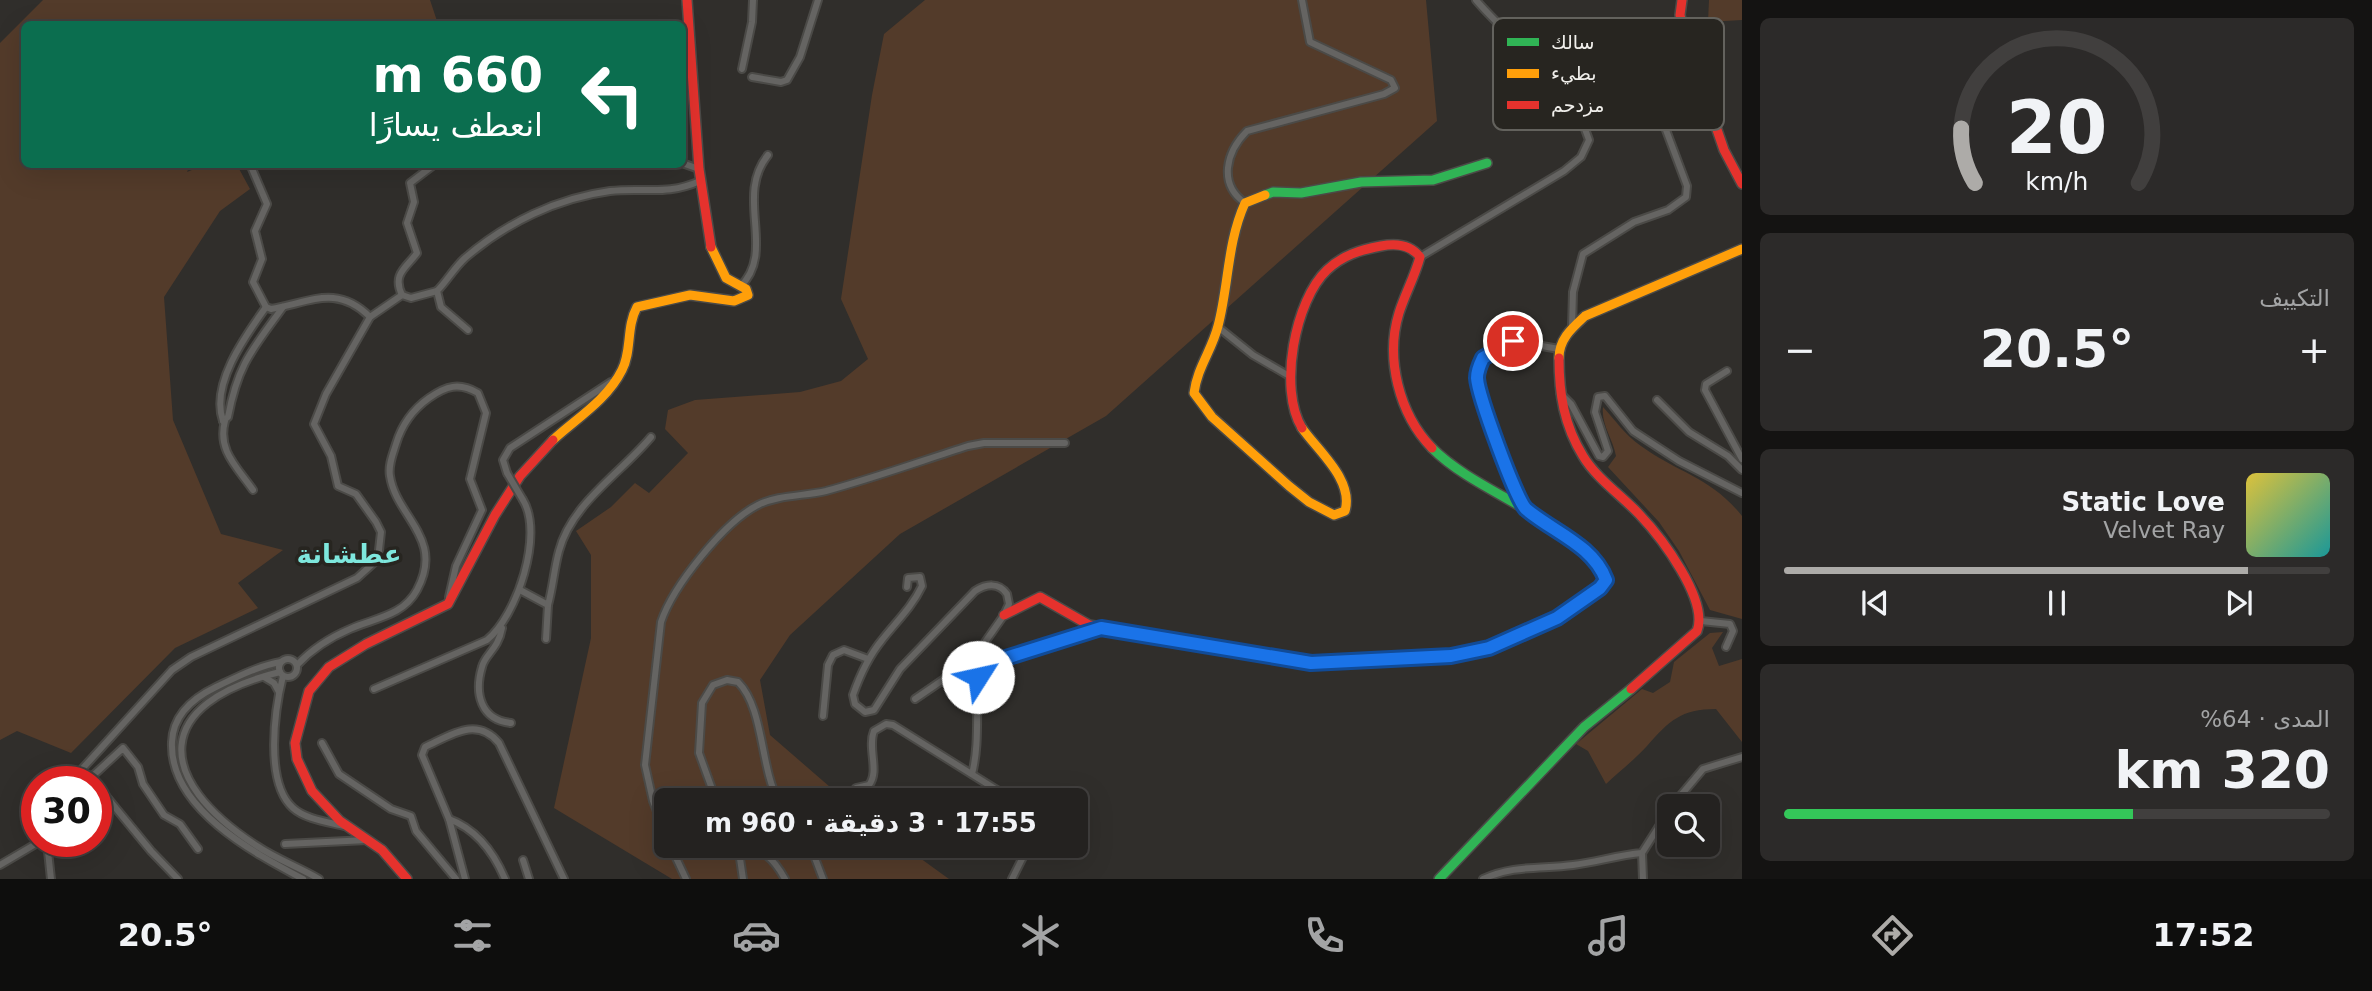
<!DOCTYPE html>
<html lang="ar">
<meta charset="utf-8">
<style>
body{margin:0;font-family:"DejaVu Sans","Noto Sans Arabic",sans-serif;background:#2c2a29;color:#f1f3f6;direction:rtl;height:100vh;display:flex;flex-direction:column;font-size:26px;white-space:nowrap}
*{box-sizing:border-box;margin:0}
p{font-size:23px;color:#a3a4a5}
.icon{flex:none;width:38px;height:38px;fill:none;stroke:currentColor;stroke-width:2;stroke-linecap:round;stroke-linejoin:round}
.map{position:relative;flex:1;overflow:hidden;direction:ltr}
.side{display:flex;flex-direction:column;gap:18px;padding:18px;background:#141312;width:630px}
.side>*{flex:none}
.banner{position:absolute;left:21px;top:21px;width:665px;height:147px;border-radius:10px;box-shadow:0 7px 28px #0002,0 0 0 2px #413f3e;direction:rtl;background:#0b6e4f;color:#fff;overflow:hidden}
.fabs{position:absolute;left:1657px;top:794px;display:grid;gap:14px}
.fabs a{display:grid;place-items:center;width:63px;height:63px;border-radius:10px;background:#242220;box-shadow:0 7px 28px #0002,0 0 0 2px #413f3e;font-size:35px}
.speed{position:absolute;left:21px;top:766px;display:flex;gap:14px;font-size:35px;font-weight:700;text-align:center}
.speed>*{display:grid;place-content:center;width:91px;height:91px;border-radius:50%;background:#242220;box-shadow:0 7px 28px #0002,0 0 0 2px #413f3e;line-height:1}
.speed .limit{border:10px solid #d22;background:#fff;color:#111}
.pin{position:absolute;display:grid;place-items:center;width:60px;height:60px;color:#fff;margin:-30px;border:4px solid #fff;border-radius:50%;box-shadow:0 2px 7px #0007}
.me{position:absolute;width:77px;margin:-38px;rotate:55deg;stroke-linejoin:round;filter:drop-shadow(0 0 5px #0008)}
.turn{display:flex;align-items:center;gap:24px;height:147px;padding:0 28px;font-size:32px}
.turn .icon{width:91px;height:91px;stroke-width:2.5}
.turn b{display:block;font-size:49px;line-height:60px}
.big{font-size:52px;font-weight:600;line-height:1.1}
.side .widget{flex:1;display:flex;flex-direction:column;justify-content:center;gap:10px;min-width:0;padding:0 24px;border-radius:10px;background:#2c2a29}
.side .dial{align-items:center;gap:0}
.dial svg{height:182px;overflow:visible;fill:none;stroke:#413f3e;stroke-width:7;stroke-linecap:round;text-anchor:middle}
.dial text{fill:#f1f3f6;stroke:none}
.song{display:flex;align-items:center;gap:21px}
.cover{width:84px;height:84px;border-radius:10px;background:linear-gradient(135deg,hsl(50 70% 55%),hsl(180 70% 35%))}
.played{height:7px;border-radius:4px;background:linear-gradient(90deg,#adaba8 85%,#413f3e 85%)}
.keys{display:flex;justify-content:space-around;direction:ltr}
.heat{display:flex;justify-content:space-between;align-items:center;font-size:38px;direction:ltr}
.charge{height:10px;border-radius:5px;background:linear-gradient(90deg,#34c759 64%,#413f3e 0)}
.trip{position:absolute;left:654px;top:788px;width:434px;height:70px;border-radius:10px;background:#242220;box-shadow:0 7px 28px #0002,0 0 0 2px #413f3e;font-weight:600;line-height:70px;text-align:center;direction:rtl}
.tab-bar{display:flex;height:112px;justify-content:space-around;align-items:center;background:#0e0e0d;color:#a3a4a5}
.tab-bar .icon{width:49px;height:49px}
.tab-bar .current{color:#adaba8}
.tab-bar b{font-size:32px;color:#f1f3f6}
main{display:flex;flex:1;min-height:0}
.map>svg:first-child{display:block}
</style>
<main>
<section class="side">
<div class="widget dial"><svg viewBox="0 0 100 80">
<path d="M14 69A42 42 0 1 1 86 69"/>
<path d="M14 69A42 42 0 0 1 8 45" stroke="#adaba8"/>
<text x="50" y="56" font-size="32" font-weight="700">20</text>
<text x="50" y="72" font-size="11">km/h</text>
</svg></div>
<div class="widget"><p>التكييف</p>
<div class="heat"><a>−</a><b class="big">20.5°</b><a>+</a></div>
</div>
<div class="widget">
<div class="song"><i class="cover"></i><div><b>Static Love</b><p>Velvet Ray</p></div></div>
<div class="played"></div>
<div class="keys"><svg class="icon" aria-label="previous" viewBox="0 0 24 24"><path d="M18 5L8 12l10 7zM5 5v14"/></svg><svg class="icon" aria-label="pause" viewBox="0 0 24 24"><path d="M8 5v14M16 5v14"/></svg><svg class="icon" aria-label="next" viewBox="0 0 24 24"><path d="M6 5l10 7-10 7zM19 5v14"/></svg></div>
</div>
<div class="widget"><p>المدى · 64%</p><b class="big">320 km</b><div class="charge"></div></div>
</section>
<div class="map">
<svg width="1742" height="879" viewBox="0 0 1742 879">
<rect width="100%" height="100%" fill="#302e2b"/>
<g fill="#533b2a">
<path d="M43 0H430L438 24H24V164L190 165 187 172 204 165H237L250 189 220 211 164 297 173 420 221 534 283 550 238 583 258 608 175 648 71 753 17 731 0 740V43Z"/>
<path d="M925 0H1426L1437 121 1106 416 900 534 790 635 760 680 770 735 845 800H667V845H902L949 879H672L554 808 591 638V555L576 531 611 507 635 483 649 493 688 453 665 429 668 410 695 400 800 392 841 381 868 359 841 299 872 95 884 34Z"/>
<path d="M1709 0H1742V20L1708 22Z"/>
<path d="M1603 407C1616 421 1625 435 1641 446 1678 473 1711 477 1742 516V619L1710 610 1679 551 1659 522 1608 467 1616 456C1613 439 1601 425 1603 407Z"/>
<path d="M1723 632 1712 648 1719 666 1742 659V742L1716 709C1681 709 1669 721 1647 746 1634 760 1620 771 1606 784L1588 751 1576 744 1642 689 1653 693 1670 682 1674 662 1710 633Z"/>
</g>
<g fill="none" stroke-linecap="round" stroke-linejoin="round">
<g stroke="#4b4a47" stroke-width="10">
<g id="street">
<path d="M742 69 752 22 753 0"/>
<path d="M752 77 781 82 787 80 800 57 818 0"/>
<path d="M682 163 699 169"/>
<path d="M250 164 267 204 255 231 262 259 253 282 266 307 271 309C311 302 337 284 370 317L402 295 411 298 437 291"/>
<path d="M1245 203C1218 184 1226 152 1247 131L1384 94 1395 88 1391 80 1310 42 1302 0"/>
<path d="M1420 257 1564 171 1581 157 1589 140C1571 80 1514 45 1476 0"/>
<path d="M740 287C777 251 734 197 768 155"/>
<path d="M402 295C392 274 406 268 417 253L407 223 414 202 410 183 435 164"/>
<path d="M1218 327 1253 355 1291 377"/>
<path d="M1572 327 1573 292 1583 254 1634 222 1668 210 1686 197 1687 186 1663 122 1668 91 1660 69"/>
<path d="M468 330 441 307 437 291C447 281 454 268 465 258 506 223 557 198 610 191 646 187 666 196 700 181"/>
<path d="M1727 371 1706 384 1705 390 1742 459"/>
<path d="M1560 393 1571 404 1599 456 1603 457 1608 451 1595 412 1598 397 1605 396 1633 431 1679 461 1742 493"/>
<path d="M1657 400 1689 432 1728 456 1742 470"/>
<path d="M223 421 228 417C238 364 252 350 283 307"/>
<path d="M223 421C210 384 246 335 266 307"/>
<path d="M225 421C217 450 237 467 253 490"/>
<path d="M507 473 503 460 510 448 611 382"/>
<path d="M1524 507 1480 394 1477 376 1483 358 1513 341 1559 349"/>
<path d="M907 587 908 578 920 577 922 586C912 607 896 622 882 640 868 657 860 675 853 695L855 704 865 712 874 710 900 669 975 591C986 584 999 582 1007 594L1009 604 1004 615 976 655"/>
<path d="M520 590 548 605 546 639"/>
<path d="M548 605C553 587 554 569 559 551 571 504 621 473 651 437"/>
<path d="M1701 621 1730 624 1733 631 1726 647"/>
<path d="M502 628C498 650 485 654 482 667 474 694 481 720 511 723"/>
<circle cx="288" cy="668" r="9"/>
<path d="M281 662C258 666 237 677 216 687 193 698 173 715 172 742 169 808 254 853 303 879"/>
<path d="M297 665C312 649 329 638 350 629 375 618 403 616 417 590 445 538 396 517 390 476 388 465 393 454 396 444 402 424 412 410 429 398 446 386 459 382 478 393L486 413 470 479 482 510 456 566 449 597"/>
<path d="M980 671 996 661 1099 628"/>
<path d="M280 672C152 703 153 779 257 846 276 859 299 867 319 879"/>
<path d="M283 676C275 708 264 782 293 808 305 819 328 822 344 826"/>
<path d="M264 677 274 683 279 692"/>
<path d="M374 689 487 640C517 616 544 534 523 500"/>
<path d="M915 699 972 660"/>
<path d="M823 716 828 665 833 655 844 650 868 659"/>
<path d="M322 743 339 774 391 809 411 816 416 831 456 879"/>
<path d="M972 774C981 739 974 703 980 667L978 661"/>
<path d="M73 779 172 670 191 657 357 578 378 559 381 532 376 522 356 494 338 486 331 456 314 424 326 394 370 317"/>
<path d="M86 782 123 748 138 767 143 784 164 815 180 824 198 849"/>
<path d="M96 784 151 851 178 879"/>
<path d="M856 788 869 785C880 771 867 748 874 731L886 724 893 725 1013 800"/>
<path d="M716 800 699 753 702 703 713 685 727 680 738 682C764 708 760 766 778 800"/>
<path d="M1671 807 1703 769 1742 757"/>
<path d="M449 819C476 829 494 853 505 879"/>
<path d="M667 837 653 801 645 765 661 622C673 586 724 522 758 505 777 495 805 496 826 491 874 478 921 461 968 446L984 443H1065"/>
<path d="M47 842 51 879"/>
<path d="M285 844 367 840"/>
<path d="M670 845 686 879"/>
<path d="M738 845 743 879"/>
<path d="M810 845 823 879"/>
<path d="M739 846C763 848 774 859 785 879"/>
<path d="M1642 853 1643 879"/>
<path d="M523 860 529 879"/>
<path d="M0 865 39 842"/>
<path d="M465 879 449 819 422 755 425 747C451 735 477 716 499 743L564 879"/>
<path d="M1012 879 1029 845"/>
<path d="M1483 879C1512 865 1542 869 1573 865 1597 862 1618 855 1642 853L1670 809"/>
</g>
</g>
<g stroke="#4b4a47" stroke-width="12">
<g id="fast">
<path d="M1265 195 1273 192 1301 193 1361 182 1433 180 1487 163"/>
<path d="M1416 659C1440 655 1468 655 1491 647 1525 636 1584 610 1606 580 1579 521 1478 495 1432 448"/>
<path d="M1439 879 1584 727 1631 689"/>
</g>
</g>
<g stroke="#4b4a47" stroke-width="12">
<g id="slow">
<path d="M1265 195 1245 203C1227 243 1229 284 1218 326 1212 350 1197 368 1194 393L1212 417 1289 486 1309 502 1334 515 1345 511C1354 480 1318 451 1302 428"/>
<path d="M1559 358C1559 339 1572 328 1585 316L1742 249"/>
<path d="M553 440C577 418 607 400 622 370 632 351 626 327 637 307L690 295 734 301 748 295 746 289 726 278 711 247"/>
</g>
</g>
<g stroke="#4b4a47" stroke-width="12">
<g id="jam">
<path d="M687 0 699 169 711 247"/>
<path d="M1682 0 1680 15 1684 34 1724 150 1742 184"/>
<path d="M1559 358C1559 394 1564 425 1583 456 1596 478 1622 496 1639 514 1661 537 1709 600 1697 631L1631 689"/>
<path d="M1302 428C1278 389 1295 300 1327 270 1343 255 1360 250 1381 246 1396 243 1410 244 1420 257 1415 276 1405 294 1399 313 1385 358 1399 414 1432 448"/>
<path d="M1004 615 1040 597 1089 625 1271 657 1311 663 1416 659"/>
<path d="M407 879 382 850 340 821 312 791 297 759 295 743 309 691 329 667 366 644 448 604 495 515 520 476 553 440"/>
</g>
</g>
<use href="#street" stroke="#656462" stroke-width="6"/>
<use href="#fast" stroke="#30b455" stroke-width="9"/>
<use href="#slow" stroke="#ff9f0a" stroke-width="9"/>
<use href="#jam" stroke="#e5322d" stroke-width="9"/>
<g stroke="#4b4a47" stroke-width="10" stroke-linecap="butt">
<path id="street-bridge" d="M507 473 523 500"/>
</g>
<use href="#street-bridge" stroke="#656462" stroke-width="6"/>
</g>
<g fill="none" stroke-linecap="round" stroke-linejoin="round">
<g stroke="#114b97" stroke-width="18">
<path id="route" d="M978 677 980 671 996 661 1101 628 1311 663 1451 656 1489 648 1557 618 1600 588 1606 580C1593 545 1553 532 1526 509 1516 500 1478 395 1477 378 1477 371 1480 364 1483 358L1513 341"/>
</g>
<use href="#route" stroke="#1a73e8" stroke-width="12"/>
</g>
<g text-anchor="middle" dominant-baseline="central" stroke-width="7" stroke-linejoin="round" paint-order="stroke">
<g font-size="26" font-weight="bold" fill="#7ee7dd" stroke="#272520">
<text x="349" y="554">عطشانة</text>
</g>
</g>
<rect x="1493" y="18" width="231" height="112" rx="10" fill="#272520" stroke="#63625d" stroke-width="2"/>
<rect x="1507" y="38" width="32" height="8" fill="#30b455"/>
<rect x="1507" y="69" width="32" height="9" fill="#ff9f0a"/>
<rect x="1507" y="101" width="32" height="8" fill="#e5322d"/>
<g font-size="19" fill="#f0efeb">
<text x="1551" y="49">سالك</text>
<text x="1551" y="80">بطيء</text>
<text x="1551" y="112">مزدحم</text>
</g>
</svg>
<div class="fabs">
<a><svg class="icon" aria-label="search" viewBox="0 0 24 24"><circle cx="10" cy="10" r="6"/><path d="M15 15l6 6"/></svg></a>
</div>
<div class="speed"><div class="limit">30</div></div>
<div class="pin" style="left:1513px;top:341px;background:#d93025"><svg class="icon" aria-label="arrive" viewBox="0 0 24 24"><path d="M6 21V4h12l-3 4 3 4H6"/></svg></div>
<svg class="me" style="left:978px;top:677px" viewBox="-20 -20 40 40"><circle r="19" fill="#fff"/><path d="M0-13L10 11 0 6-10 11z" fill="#1a73e8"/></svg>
<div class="trip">17:55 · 3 دقيقة · 960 m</div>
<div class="banner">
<div class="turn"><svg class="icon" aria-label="left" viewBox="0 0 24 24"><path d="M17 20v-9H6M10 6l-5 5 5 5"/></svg><div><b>660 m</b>انعطف يسارًا</div></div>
</div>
</div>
</main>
<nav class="tab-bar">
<b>17:52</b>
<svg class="icon current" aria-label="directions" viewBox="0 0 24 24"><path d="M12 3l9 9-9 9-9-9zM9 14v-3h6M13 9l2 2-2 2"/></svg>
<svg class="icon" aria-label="music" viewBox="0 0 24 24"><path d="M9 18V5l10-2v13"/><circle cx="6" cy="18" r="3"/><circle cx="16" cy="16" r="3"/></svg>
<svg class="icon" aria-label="phone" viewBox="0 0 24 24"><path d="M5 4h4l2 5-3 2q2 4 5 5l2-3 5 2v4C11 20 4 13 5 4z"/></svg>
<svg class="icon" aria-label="climate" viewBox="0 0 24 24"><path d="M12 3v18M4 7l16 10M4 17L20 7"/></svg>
<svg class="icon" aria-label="car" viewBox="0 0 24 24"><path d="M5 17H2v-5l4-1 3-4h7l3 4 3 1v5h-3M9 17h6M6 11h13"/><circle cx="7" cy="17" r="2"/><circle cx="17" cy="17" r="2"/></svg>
<svg class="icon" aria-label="filters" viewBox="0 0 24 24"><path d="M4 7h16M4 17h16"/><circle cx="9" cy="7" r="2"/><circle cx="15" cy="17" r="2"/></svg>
<b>20.5°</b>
</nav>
